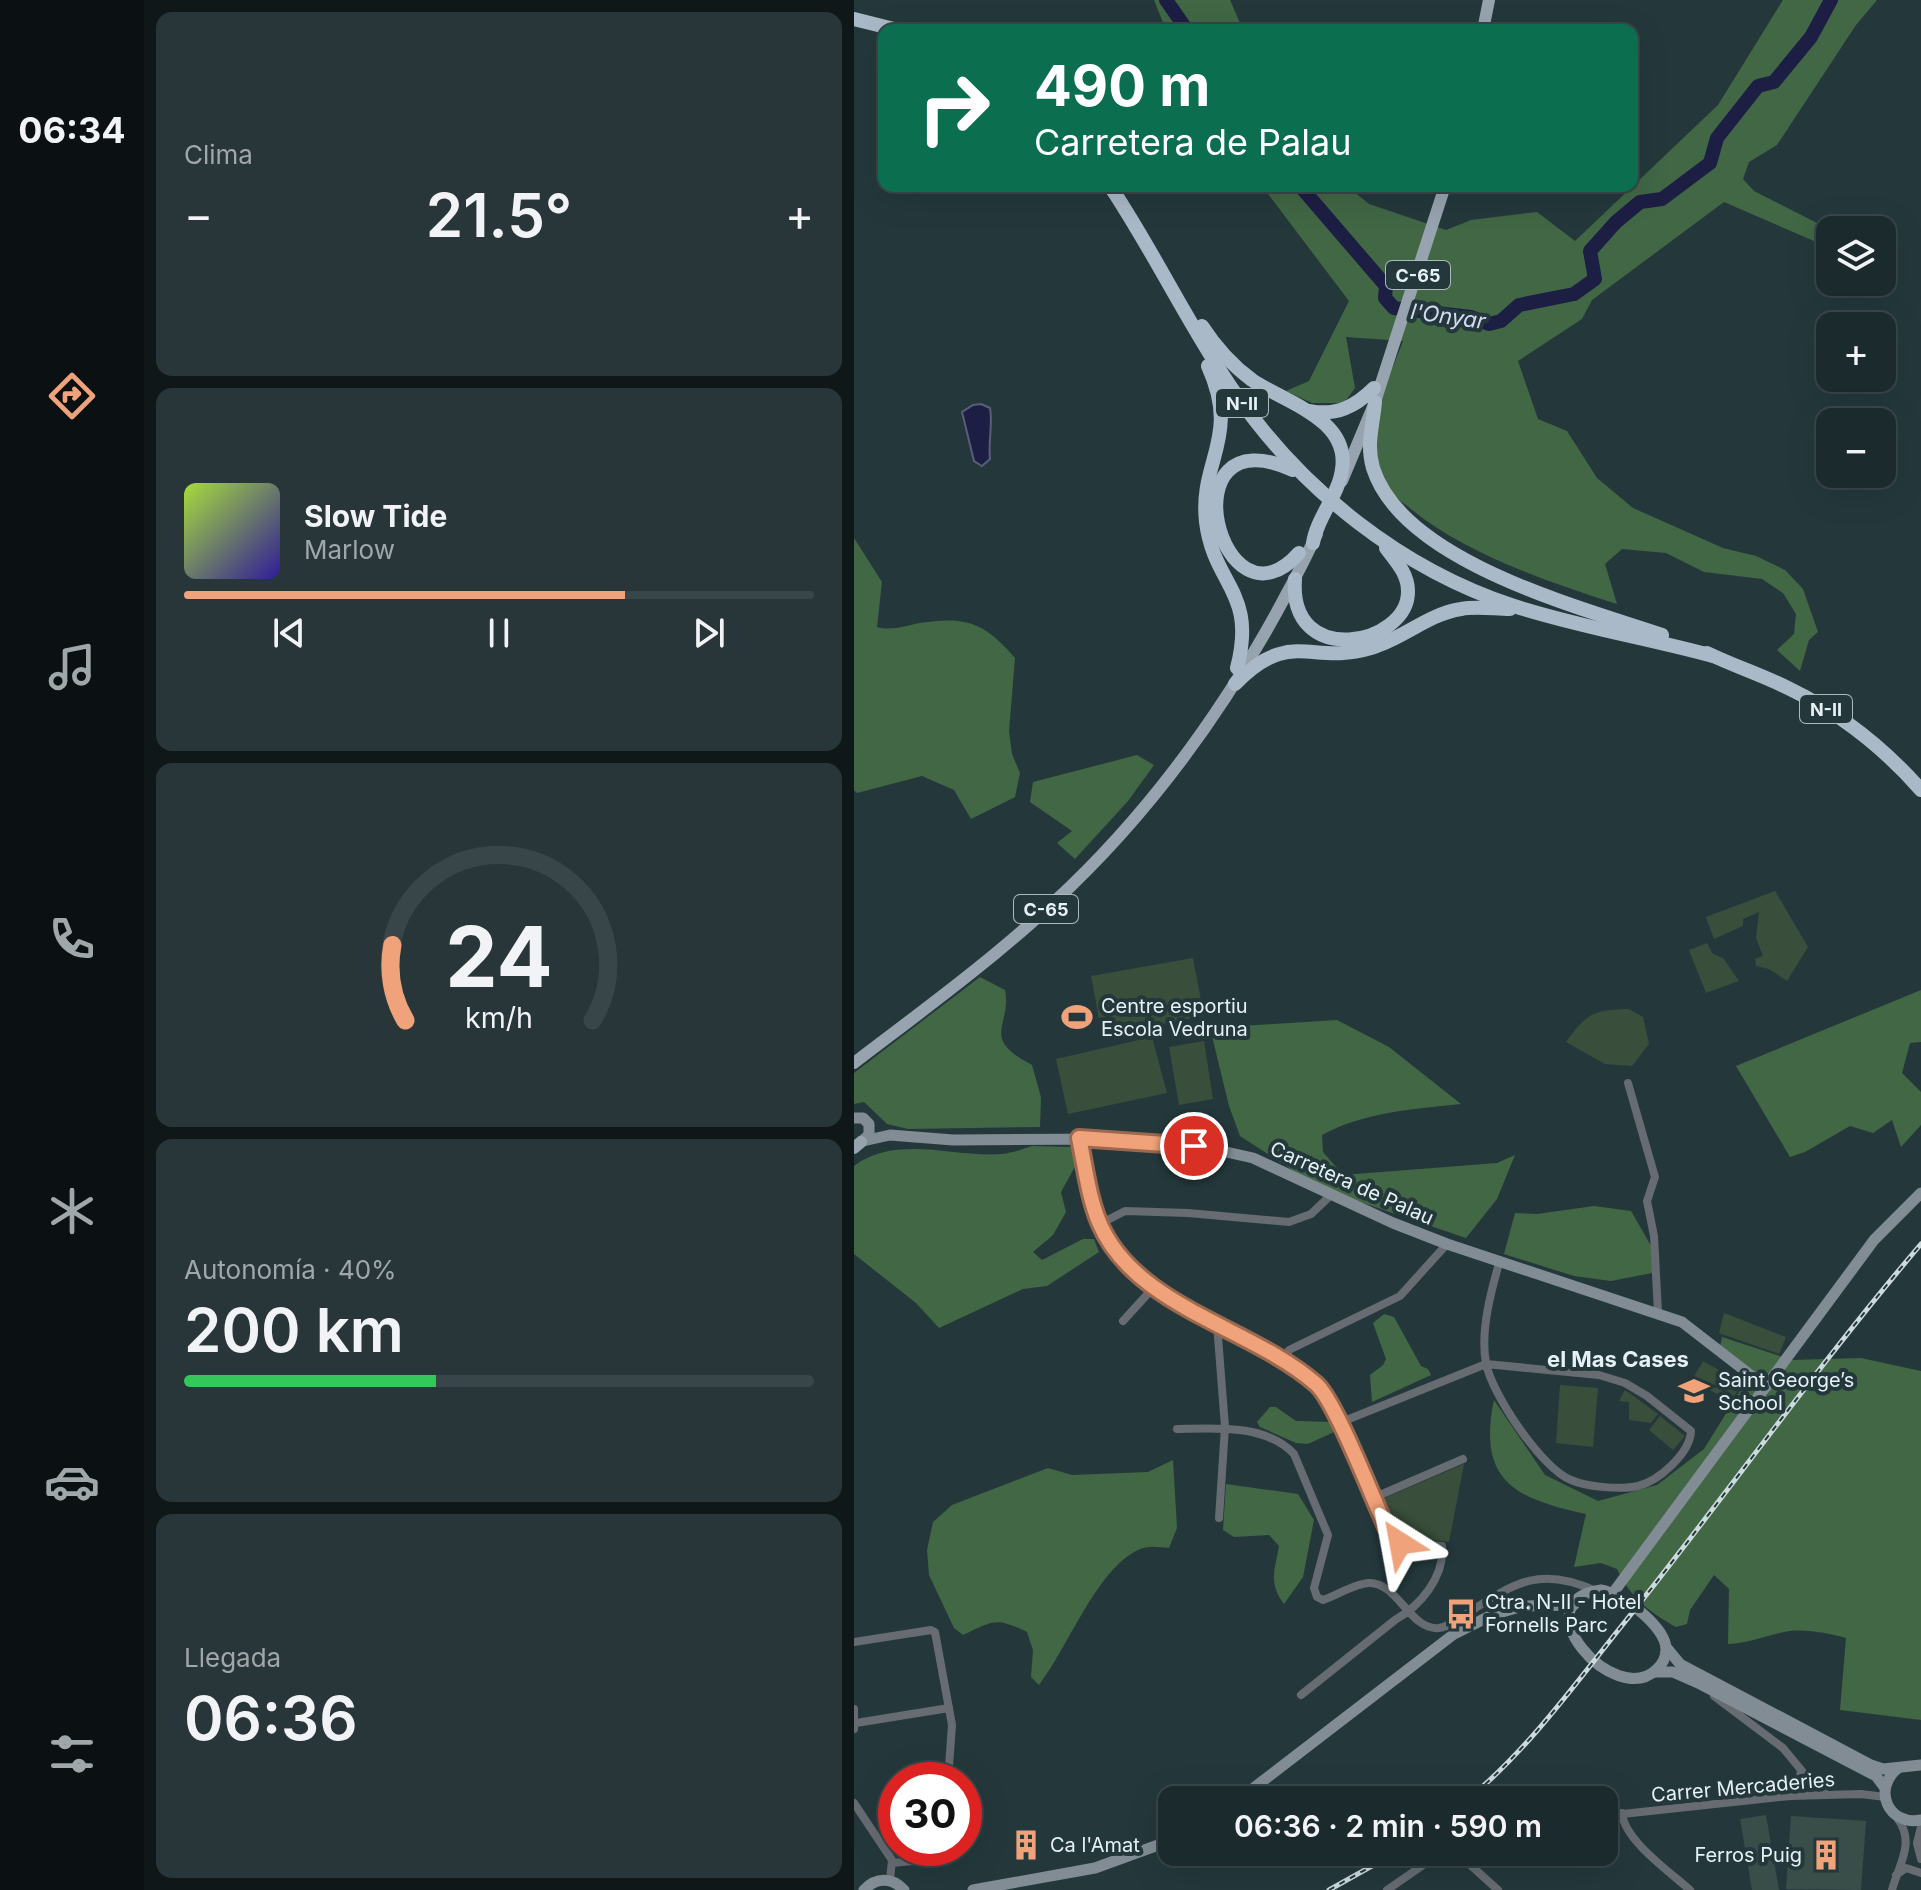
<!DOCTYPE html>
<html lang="es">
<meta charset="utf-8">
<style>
body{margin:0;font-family:Inter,sans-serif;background:#283639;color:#f1f3f6;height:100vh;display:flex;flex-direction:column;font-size:30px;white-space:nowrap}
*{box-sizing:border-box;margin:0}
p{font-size:26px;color:#a0a7aa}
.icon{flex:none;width:44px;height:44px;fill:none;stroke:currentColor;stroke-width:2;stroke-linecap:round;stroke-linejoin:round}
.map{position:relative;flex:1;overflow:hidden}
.details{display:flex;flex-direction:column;gap:12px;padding:12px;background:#0f1719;width:710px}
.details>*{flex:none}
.top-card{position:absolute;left:24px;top:24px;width:760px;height:168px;border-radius:16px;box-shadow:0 8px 32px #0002,0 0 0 2px #394649;background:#0b6e4f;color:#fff;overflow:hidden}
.buttons{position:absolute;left:962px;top:216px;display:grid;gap:16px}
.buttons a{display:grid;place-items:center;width:80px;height:80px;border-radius:16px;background:#1b2a2d;box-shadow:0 8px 32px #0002,0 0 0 2px #394649;font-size:40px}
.speed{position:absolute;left:24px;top:1762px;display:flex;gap:16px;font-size:40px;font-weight:700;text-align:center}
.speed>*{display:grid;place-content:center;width:104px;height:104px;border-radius:50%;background:#1b2a2d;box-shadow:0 8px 32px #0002,0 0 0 2px #394649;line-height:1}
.speed .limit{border:12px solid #d22;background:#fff;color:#111}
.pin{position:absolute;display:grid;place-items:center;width:68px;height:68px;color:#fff;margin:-34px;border:4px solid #fff;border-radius:50%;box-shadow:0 2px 8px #0007}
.me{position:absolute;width:88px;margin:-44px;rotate:326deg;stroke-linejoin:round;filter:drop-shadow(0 0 6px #0008)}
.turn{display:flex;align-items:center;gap:28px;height:168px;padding:0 24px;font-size:36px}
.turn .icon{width:104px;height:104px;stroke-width:2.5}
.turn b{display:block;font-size:56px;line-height:68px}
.big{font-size:60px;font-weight:600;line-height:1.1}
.details .tile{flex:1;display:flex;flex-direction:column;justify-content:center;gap:12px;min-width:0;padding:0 28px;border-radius:16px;background:#283639}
.details .dial{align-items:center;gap:0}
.dial svg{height:208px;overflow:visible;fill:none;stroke:#394649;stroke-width:7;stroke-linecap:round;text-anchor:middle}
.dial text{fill:#f1f3f6;stroke:none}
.song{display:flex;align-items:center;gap:24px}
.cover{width:96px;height:96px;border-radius:12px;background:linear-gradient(135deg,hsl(80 70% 55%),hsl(250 70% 35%))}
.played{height:8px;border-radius:4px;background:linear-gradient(90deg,#f0a27a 70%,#394649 70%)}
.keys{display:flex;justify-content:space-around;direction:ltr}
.heat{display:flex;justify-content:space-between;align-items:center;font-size:44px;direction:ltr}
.charge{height:12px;border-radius:6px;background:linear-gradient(90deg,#34c759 40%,#394649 0)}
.trip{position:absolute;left:304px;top:1786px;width:460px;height:80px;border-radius:16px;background:#1b2a2d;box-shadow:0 8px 32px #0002,0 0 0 2px #394649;font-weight:600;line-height:80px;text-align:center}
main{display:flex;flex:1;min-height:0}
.menu{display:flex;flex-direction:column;width:144px;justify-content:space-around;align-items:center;background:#0b1112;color:#a0a7aa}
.menu .icon{width:56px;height:56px}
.menu .current{color:#f0a27a}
.menu b{font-size:36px;color:#f1f3f6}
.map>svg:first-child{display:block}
</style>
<main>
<nav class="menu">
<b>06:34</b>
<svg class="icon current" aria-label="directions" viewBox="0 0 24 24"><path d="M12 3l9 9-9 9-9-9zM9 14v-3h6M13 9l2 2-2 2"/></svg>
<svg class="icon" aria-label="music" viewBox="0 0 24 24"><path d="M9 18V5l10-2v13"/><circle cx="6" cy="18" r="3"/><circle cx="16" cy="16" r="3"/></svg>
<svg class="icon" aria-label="phone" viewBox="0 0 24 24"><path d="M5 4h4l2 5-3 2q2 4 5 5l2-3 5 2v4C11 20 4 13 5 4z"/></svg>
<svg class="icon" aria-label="climate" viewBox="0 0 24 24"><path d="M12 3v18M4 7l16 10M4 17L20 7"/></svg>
<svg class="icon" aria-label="car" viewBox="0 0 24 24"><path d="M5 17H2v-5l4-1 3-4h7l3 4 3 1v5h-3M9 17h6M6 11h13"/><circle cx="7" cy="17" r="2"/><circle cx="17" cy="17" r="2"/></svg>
<svg class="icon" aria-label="filters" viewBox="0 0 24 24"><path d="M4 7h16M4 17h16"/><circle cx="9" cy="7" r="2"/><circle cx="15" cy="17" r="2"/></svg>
</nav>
<section class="details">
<div class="tile"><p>Clima</p>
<div class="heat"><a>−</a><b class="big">21.5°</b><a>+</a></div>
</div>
<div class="tile">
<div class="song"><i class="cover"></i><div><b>Slow Tide</b><p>Marlow</p></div></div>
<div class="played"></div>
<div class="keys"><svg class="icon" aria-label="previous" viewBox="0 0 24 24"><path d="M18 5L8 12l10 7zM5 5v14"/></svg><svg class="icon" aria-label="pause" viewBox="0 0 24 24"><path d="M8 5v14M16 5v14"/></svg><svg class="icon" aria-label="next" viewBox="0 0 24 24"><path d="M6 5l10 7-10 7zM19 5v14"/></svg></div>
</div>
<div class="tile dial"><svg viewBox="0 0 100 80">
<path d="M14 69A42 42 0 1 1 86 69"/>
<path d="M14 69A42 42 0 0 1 9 40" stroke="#f0a27a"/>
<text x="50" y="56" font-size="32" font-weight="700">24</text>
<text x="50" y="72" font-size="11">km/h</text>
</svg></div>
<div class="tile"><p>Autonomía · 40%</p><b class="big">200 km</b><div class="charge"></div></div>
<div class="tile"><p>Llegada</p><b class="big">06:36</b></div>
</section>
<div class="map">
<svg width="1067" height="1890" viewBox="0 0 1067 1890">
<rect width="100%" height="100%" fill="#24383c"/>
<g fill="#394f3b">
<path d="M921 891 954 947 933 981 915 969 902 966 901 959 909 956 902 938 905 912 889 919V926L860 939 852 917Z"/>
<path d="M853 943 859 954 869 958 885 981 852 993 835 950Z"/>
<path d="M339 958 350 1016 248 1035 237 976Z"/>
<path d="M775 1009 789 1017 795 1044 778 1066 751 1064 712 1042C733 1013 739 1010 775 1009Z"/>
<path d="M298 1037 313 1093 214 1114 202 1059Z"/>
<path d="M350 1041 359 1099 325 1105 315 1047Z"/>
<path d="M870 1313 932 1337 925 1354 865 1333Z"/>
<path d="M849 1361 888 1383 877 1402 838 1380Z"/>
<path d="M706 1385 744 1388 739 1447 702 1443Z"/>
<path d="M771 1390 804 1414 797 1423 775 1420V1402L765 1401Z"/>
<path d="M806 1416 831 1436 819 1450 795 1430Z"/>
<path d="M610 1464 595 1542 557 1538 539 1529 528 1499Z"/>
</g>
<g fill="#416745">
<path d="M300 0H376L389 30H312Z"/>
<path d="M929 0H1023L1002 25 923 145 895 162 889 179 900 191 977 230 976 248 870 202 738 300 728 319 664 361 684 419 713 431 743 478 779 508 869 548 902 556 931 570 949 589 964 632 955 640 946 671 923 650 940 634 942 614 929 593 908 579 850 572 812 553 768 549 751 564 763 604C692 581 610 554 552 505 546 501 538 495 534 489 526 475 520 451 521 435 523 403 538 371 549 341L492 337 501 388 490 403H458L432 391 455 381 495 301 408 186H493L515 204 592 230 617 220 683 212 721 241 864 105Z"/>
<path d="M0 538 28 582 23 627C38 631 51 626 66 623 113 616 131 623 161 658L155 731 158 754 166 773 161 797 117 819 100 790 68 776 3 793 0 790Z"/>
<path d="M283 755 300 765 274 801 221 859 203 843 218 831 176 802 179 782Z"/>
<path d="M126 977 151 990C158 1027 125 1037 178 1065L187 1097 186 1127 54 1129 33 1124 10 1102 0 1104V1073Z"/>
<path d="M1067 990V1042L1056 1043 1048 1073 1067 1092V1125L1047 1147 1038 1120 1019 1133 996 1126 951 1152 936 1157 882 1066Z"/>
<path d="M483 1020 535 1047 607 1104C560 1109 510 1112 468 1135L469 1152 489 1175 643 1163 661 1155 643 1199 612 1238 468 1189 386 1136 375 1106 356 1028Z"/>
<path d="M178 1146 217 1147 223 1163 207 1192 212 1212 199 1235 179 1252 188 1260 229 1239H240L245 1252 193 1286 169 1289 85 1328 62 1303 0 1254V1166C43 1134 99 1158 148 1154 158 1153 169 1149 178 1146Z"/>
<path d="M740 1206 777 1211 800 1251 798 1273 757 1281 720 1276 650 1254 661 1213 683 1214Z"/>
<path d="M530 1314 540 1317 567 1366 574 1369 577 1375 518 1402 516 1375 529 1365 532 1359 519 1323Z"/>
<path d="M868 1337 938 1360 1007 1358 1067 1371V1720L986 1710 992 1638C973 1633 950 1628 930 1632 911 1636 894 1643 874 1644L875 1589 860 1575 836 1610 833 1624 822 1627C795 1612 776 1597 763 1569L747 1563 720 1567 732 1514C661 1499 623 1480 640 1400L691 1475 744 1501 803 1485 850 1449 899 1370 866 1347Z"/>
<path d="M416 1407H422L442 1421 479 1422 480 1432 454 1444 442 1443 406 1427 403 1422Z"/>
<path d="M319 1460 323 1528 315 1548C304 1547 294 1545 284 1550 242 1570 214 1648 185 1685L177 1677 179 1650 173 1632C142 1617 140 1620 109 1635L100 1628 75 1575 73 1550 79 1522 98 1505 194 1468 218 1475 294 1472Z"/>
<path d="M372 1484 444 1494 460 1520 449 1577 430 1604C414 1583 421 1570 425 1546L415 1535 380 1537 369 1530Z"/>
</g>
<path fill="#1d1e44" stroke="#595d79" stroke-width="2" d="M127 404 136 408C139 424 134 442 136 459L128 466 120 461 108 412 119 405Z"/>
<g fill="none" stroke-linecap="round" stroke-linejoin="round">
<g stroke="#1d1e44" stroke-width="14">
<path d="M312 0 333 30"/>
<path d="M446 186 532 286 531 298 540 308 617 317 635 324 647 321 665 305 720 294 741 279 736 251 762 222 786 202 808 199 856 163 863 138 904 86 920 82 957 37 977 0"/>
</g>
</g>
<g fill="#394d49">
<path d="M912 1815 925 1890H898L886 1819Z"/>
<path d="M937 1816 1012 1821 1007 1890 932 1889Z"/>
<path d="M183 1829 184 1838 179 1839 182 1856 165 1859 162 1845 167 1844 166 1839H170L168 1830Z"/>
</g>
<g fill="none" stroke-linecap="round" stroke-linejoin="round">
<g stroke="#666c72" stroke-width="8">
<path d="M774 1083 801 1177 793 1201 800 1236 804 1313"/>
<path d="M225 1138C231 1166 234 1195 245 1222 280 1307 397 1327 462 1384 481 1400 519 1499 532 1527L546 1543 588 1546C591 1577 566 1606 541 1620L447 1695"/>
<path d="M246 1224 271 1211 334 1213 435 1222 457 1214 478 1194"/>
<path d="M269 1321 300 1287"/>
<path d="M363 1324 371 1427 365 1518"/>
<path d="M429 1361 435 1350 546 1296 593 1244"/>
<path d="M485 1423 632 1364 745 1375 771 1383 793 1396 837 1431C836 1453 805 1481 784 1486 767 1490 733 1487 717 1480 688 1469 637 1393 632 1363 626 1331 637 1291 646 1260"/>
<path d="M323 1429C361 1428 412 1424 440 1454L474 1535 460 1588 463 1597 469 1600C483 1595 500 1584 515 1583 544 1582 556 1631 585 1628 597 1626 608 1617 617 1611 664 1580 689 1567 742 1591"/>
<path d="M519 1498 609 1459"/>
<path d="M0 1642 77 1630 81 1632 98 1725 94 1780"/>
<path d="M860 1696 929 1748 958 1783 972 1794"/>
<path d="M0 1709V1729"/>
<path d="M2 1723 95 1708"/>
<path d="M936 1796 944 1786 947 1771"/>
<path d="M0 1803 38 1860 36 1880"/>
<path d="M768 1813C770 1840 816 1872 836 1890"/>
<path d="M750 1816 936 1796 1007 1794 1031 1797"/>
<path d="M1067 1827 1063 1843 1067 1859"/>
<path d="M602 1852 644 1890"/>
<path d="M38 1863 80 1859 88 1852 89 1848"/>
<path d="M1042 1875 1052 1868 1067 1873"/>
<path d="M533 1890 588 1852"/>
<path d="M1038 1890C1045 1864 1062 1842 1043 1818"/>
</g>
<g stroke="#818c95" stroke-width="11">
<path d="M0 1118H9L15 1124V1135L8 1141"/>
<path d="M9 1141 36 1135 99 1140 254 1139 350 1147 399 1158 539 1223 593 1244 828 1322 912 1387"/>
<path d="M747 1590C768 1593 812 1627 812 1649 812 1657 808 1665 802 1670 760 1709 666 1601 747 1590Z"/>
<path d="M759 1593 1020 1240 1067 1193"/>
<path d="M812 1647 826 1664 1017 1765 1029 1769 1067 1765"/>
<path d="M800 1672H819L844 1683 1022 1776 1031 1788"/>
<path d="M1044 1768C1018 1789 1034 1826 1067 1820"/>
<path d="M384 1800 600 1634 638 1615 669 1606 720 1605"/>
<path d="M10 1890C22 1877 38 1877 50 1890"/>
<path d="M119 1890 241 1868 318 1840"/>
</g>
<g stroke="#97a4af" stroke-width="12">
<path d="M629 30 635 0"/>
<path d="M488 481 521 402 591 186"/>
<path d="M0 1063C68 1011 137 961 199 903 311 800 398 670 463 534"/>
<path d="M0 1148 7 1142"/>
</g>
<g stroke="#aab9c7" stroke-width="14">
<path d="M0 19 44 30"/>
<path d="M256 186C301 253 335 327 381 393 448 490 547 569 660 606 725 627 793 638 859 656"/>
<path d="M348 326C361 346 379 366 398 380 430 402 496 419 488 469 485 495 463 517 459 543"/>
<path d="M354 366C387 439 345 459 352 522 360 586 403 591 383 668"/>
<path d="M521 402C519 426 512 444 519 468 548 561 725 607 808 635"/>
<path d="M456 411C482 416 501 407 520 388"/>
<path d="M439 470C309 412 367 641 445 553"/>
<path d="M441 579C434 670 555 645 554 591 554 574 542 561 532 548"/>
<path d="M853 653C880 666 908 675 934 688 984 712 1030 748 1067 790"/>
<path d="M381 684C437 627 456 666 517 648 549 639 574 614 607 609 623 606 640 609 656 609"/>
</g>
<g stroke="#cddadd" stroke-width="5">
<g id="rail">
<path d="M613 1800C674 1750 721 1684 770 1623 871 1497 963 1366 1067 1244"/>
<path d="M475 1890 543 1852"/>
</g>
</g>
<use href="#rail" stroke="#24383c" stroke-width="2" stroke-dasharray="6" stroke-linecap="butt"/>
</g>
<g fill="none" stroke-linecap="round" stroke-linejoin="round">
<g stroke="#9c694f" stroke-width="20">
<path id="route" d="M340 1146 225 1138C231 1166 234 1195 245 1222 280 1307 397 1327 462 1384 481 1400 519 1499 532 1527L546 1543"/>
</g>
<use href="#route" stroke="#f0a27a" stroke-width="14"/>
</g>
<defs>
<g id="stadium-bare" transform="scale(2.4)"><path d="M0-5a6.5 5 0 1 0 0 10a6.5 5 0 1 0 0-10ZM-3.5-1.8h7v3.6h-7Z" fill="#f0a27a" stroke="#24383c" stroke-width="2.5" paint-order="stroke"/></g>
<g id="school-bare" transform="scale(2.4)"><path d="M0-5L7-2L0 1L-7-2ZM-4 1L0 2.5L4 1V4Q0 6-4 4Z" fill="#f0a27a" stroke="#24383c" stroke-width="2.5" paint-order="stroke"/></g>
<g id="bus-bare" transform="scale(2.4)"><path d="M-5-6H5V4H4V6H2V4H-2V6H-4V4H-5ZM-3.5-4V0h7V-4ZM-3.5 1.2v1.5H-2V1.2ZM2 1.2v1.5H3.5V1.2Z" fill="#f0a27a" stroke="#24383c" stroke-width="2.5" paint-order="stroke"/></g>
<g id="building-bare" transform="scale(2.4)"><path d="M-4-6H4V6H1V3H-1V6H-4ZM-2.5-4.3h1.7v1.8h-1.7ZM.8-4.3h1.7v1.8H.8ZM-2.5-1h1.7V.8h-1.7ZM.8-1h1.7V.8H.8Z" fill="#f0a27a" stroke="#24383c" stroke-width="2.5" paint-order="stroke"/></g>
</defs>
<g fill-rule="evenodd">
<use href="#stadium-bare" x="223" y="1017"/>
<use href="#school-bare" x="840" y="1391"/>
<use href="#bus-bare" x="607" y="1614"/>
<use href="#building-bare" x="172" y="1845"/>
<use href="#building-bare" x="972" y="1855"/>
</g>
<g text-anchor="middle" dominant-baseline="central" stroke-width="8" stroke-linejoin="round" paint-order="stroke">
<g fill="#24383c" stroke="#abbabd" stroke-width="2">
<rect x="532" y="261" width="64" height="28" rx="6"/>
<rect x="362" y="389" width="52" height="28" rx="6"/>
<rect x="946" y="695" width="52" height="28" rx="6"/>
<rect x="160" y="895" width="64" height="28" rx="6"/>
</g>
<g font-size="18" font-weight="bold" fill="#e5f1f4">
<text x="564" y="275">C-65</text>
<text x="388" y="403">N-II</text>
<text x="972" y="709">N-II</text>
<text x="192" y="909">C-65</text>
</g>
<g font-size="20" fill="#e5f1f4" stroke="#24383c" text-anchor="start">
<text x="247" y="1006">Centre esportiu<tspan x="247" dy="23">Escola Vedruna</tspan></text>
<text x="864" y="1380">Saint George’s<tspan x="864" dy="23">School</tspan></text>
<text x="631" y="1602">Ctra. N-II - Hotel<tspan x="631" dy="23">Fornells Parc</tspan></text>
<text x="196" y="1845">Ca l'Amat</text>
<text x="948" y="1855" text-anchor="end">Ferros Puig</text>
</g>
<g font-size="20" fill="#e5f1f4" stroke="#24383c">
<text transform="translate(498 1183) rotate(24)">Carretera de Palau</text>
<text transform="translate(889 1787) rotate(-5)">Carrer Mercaderies</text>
</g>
<g font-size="22" font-style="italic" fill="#d5d9f6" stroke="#24383c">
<text transform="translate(594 316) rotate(8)">l'Onyar</text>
</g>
<g font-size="22" font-weight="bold" fill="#e5f1f4" stroke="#24383c">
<text x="764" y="1359">el Mas Cases</text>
</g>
</g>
</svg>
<div class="buttons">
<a><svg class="icon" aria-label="layers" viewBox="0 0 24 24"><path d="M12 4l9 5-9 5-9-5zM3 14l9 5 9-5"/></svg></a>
<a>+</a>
<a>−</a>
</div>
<div class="speed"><div class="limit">30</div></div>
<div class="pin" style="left:340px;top:1146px;background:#d93025"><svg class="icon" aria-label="arrive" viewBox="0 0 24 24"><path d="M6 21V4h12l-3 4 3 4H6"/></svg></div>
<svg class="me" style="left:546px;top:1543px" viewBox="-20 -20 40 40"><path d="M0-17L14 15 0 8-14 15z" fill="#f0a27a" stroke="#fff" stroke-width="4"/></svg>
<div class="trip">06:36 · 2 min · 590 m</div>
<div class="top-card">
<div class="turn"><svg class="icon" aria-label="right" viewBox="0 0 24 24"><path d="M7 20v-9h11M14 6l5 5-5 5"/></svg><div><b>490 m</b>Carretera de Palau</div></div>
</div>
</div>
</main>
